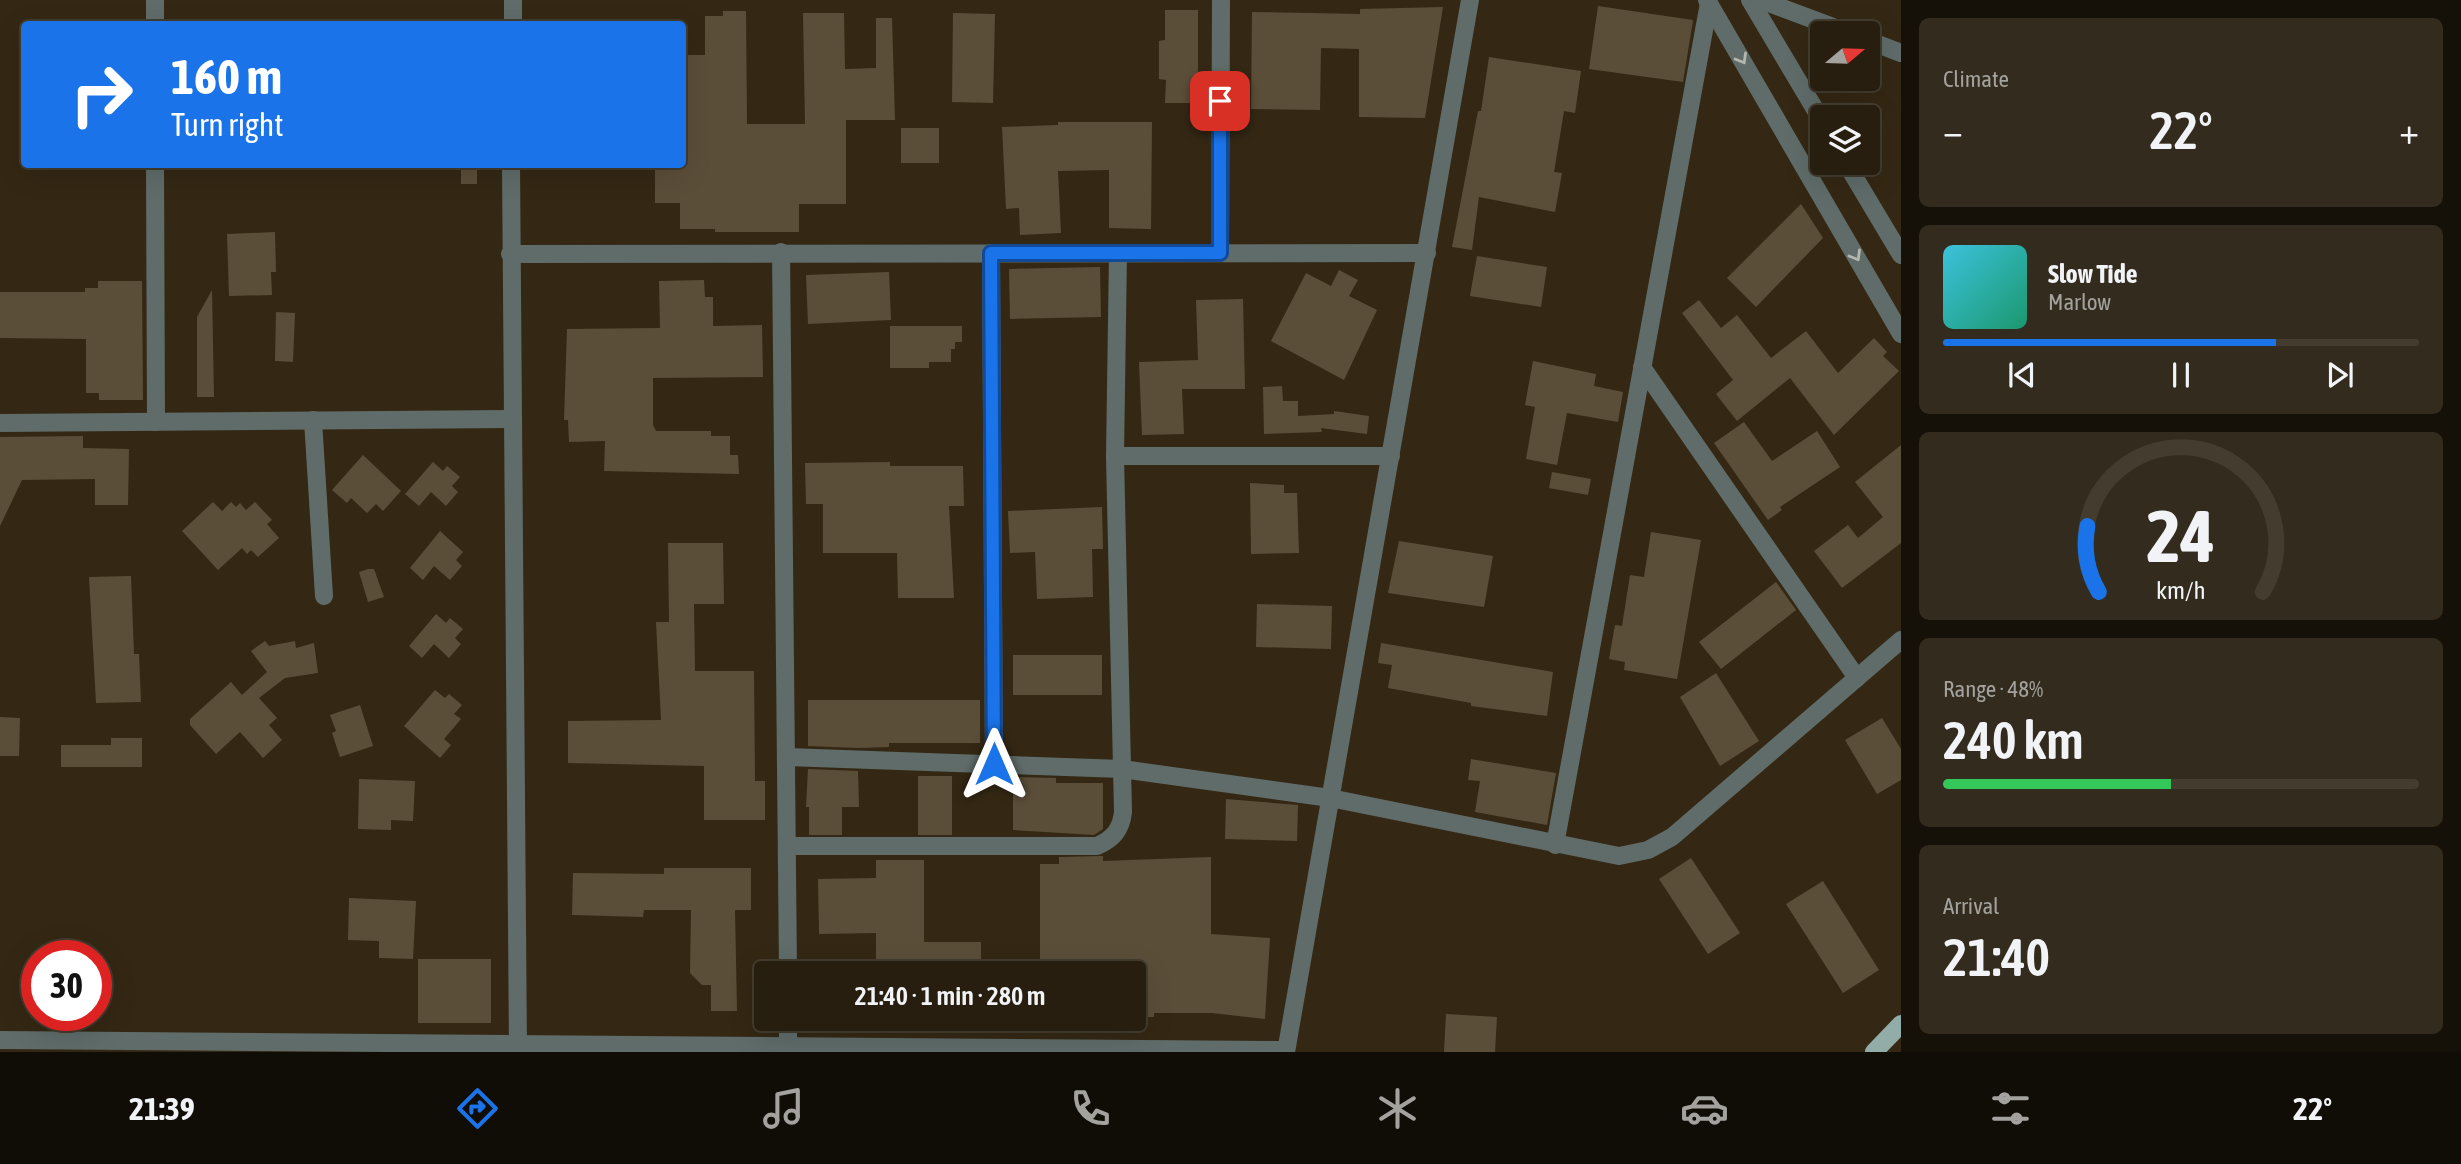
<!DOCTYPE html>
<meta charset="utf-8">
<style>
body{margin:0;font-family:"Asap Condensed",sans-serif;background:#332b1d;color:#f1f3f6;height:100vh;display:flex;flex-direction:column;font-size:26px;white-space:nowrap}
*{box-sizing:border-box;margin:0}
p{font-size:23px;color:#a4a29e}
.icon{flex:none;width:38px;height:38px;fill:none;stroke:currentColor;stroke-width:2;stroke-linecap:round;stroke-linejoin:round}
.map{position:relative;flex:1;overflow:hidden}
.sheet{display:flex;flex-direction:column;gap:18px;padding:18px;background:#151008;width:560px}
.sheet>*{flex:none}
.hud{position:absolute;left:21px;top:21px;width:665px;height:147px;border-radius:7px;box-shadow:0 7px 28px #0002,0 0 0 2px #433c2f;background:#1a73e8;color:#fff;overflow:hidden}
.needle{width:46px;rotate:71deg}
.controls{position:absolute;left:1810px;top:21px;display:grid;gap:14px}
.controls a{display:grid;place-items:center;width:70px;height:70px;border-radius:7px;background:#271e0f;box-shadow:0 7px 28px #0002,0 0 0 2px #433c2f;font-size:35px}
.speed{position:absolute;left:21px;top:940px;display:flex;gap:14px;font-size:35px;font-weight:700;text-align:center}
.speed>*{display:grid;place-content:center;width:91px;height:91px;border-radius:50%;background:#271e0f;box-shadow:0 7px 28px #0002,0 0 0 2px #433c2f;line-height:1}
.speed .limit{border:10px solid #d22;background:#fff;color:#111}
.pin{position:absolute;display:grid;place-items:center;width:60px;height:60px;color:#fff;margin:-30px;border-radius:14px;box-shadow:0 4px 10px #0006}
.me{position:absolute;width:77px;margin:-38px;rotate:0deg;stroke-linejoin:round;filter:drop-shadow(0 0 5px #0008)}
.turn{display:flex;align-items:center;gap:24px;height:147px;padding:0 35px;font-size:32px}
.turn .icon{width:91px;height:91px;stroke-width:2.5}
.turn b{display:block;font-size:49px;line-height:60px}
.big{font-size:52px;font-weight:600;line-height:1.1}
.sheet .widget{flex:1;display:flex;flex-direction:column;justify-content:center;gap:10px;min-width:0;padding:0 24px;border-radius:10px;background:#332b1d}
.sheet .dial{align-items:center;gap:0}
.dial svg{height:182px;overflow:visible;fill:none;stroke:#433c2f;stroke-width:7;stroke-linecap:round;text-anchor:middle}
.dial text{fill:#f1f3f6;stroke:none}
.song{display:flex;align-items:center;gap:21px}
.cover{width:84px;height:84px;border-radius:10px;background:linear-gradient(135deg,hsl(190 70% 55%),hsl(160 70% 35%))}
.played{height:7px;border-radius:4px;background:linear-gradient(90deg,#1a73e8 70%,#433c2f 70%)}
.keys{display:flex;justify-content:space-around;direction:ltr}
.heat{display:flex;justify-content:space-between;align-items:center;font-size:38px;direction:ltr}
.charge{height:10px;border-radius:5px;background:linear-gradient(90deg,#34c759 48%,#433c2f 0)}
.trip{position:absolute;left:754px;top:961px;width:392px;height:70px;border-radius:7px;background:#271e0f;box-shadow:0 7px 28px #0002,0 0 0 2px #433c2f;font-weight:600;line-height:70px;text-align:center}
.tab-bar{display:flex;height:112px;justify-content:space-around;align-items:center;background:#100c06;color:#a4a29e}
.tab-bar .icon{width:49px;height:49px}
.tab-bar .selected{color:#1a73e8}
.tab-bar b{font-size:32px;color:#f1f3f6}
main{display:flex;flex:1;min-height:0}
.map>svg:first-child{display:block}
</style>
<main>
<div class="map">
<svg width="1901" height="1052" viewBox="0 0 1901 1052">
<rect width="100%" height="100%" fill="#342814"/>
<g fill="#5b4e39">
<path d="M1598 6 1693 20 1683 82 1589 69Z"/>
<path d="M1443 7 1425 118 1359 117V49L1321 48 1320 110 1251 109 1252 12 1360 14V9Z"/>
<path d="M1165 10H1198V103H1165L1166 80 1159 79V41L1165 40Z"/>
<path d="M723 11H746L747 124H805L803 13H844L845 69 876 68V18H892L895 120H846V204H799V232H715V229H680V203H655V164H682L684 55H705V16H723Z"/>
<path d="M953 13 995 14 993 103 952 102Z"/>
<path d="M1489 57 1581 71 1575 113 1564 111 1554 172 1562 173 1555 212 1479 197 1472 250 1452 247 1478 111H1481Z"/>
<path d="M1058 122H1152L1151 229 1109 228V170L1058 171 1061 233 1020 235 1019 208 1006 209 1002 127 1058 125Z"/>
<rect x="901" y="128" width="38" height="35"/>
<rect x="461" y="164" width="16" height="20"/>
<path d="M1801 204 1823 238 1756 307 1727 278Z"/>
<path d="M275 232 276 272H271L272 295 229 296 227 234Z"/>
<path d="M1477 256 1547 267 1541 307 1470 296Z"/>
<path d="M1100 267 1101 317 1010 319 1009 269Z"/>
<path d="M1339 270 1358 280 1349 296 1377 310 1344 380 1271 341 1306 273 1331 286Z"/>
<path d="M889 272 891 320 808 324 806 275Z"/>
<path d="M704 280 705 297H713V326L762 325 763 377 653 378V425L656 431H711V436H730V455H738L739 474 604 471 605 441 569 442 568 420H564L567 329 660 328 659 281Z"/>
<path d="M98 281H142L143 400H99V393H86V339L0 338V292H85V288H98Z"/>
<path d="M212 290 214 397H197V317Z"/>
<path d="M1243 299 1245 389H1182L1184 434 1142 435 1139 362 1198 360 1196 300Z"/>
<path d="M1699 300 1721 328 1737 315 1771 358 1806 331 1838 373 1874 338 1887 352 1883 356 1899 371 1834 435 1790 378 1737 421 1716 394 1733 380 1682 313Z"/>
<path d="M276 312 295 313 293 362 275 361Z"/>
<path d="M890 326H962V342H955V349H951V362H929V368H890Z"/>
<path d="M1533 361 1596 374 1594 386 1623 392 1618 422 1567 413 1557 465 1526 459 1535 407 1525 405Z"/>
<path d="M1282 386 1283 401H1298V416L1334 414V411L1369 416 1367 434 1321 428 1322 432 1264 434 1263 387Z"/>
<path d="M1744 422 1772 461 1817 431 1840 467 1780 507 1782 510 1768 520 1714 443Z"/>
<path d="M83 436V448L129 449 128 505H95V479L22 480 0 526V437Z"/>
<path d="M1901 445V543L1842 588 1814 551 1848 525 1858 538 1883 517 1855 482Z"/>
<path d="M363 455 401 491 383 511 376 504 367 513 351 498 347 503 332 490Z"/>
<path d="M433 462 443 471 447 466 460 477 452 486 458 492 446 506 431 492 419 506 405 494Z"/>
<path d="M890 462V466H963L964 506H949L954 598H898L897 553H823V504H806L805 463Z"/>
<path d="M1552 472 1591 479 1588 495 1549 488Z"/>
<path d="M1250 483 1284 485V493H1297L1299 553 1251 554Z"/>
<path d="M213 502 222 511 231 502 236 507 240 503 246 510 255 502 272 520 267 524 279 538 258 557 251 550 247 554 242 548 218 570 182 531Z"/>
<path d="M1102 507 1103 549H1092L1093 597 1037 599 1035 552 1010 553 1008 511Z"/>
<path d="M440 531 463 552 456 560 462 566 450 580 434 566 423 580 410 568Z"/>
<path d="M1651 532 1701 540 1677 679 1624 670 1625 662 1609 659 1615 625 1622 626 1630 575 1644 577Z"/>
<path d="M1399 541 1493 556 1484 607 1388 593Z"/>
<path d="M668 543H723L724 604H694L695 671H754L755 781H765V820H704V766L568 763V721L661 720 656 622H669Z"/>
<path d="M368 569H374L384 597 368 602 359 572Z"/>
<path d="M131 576 134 654H139L141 702 96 703 89 577Z"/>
<path d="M1776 582 1796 610 1721 669 1699 642Z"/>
<path d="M1257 604 1332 606 1331 649 1256 647Z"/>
<path d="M436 614 446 623 450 618 463 629 455 638 461 644 449 658 434 644 422 658 409 646Z"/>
<path d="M265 641 269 646 295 641 296 648 314 643 318 673 285 678 259 698 277 718 269 725 282 740 263 758 240 732 216 754 190 725V719L231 682 242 695 267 672 251 651Z"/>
<path d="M1381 643 1553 672 1547 716 1471 706V703L1388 688 1392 665 1378 663Z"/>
<rect x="1013" y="655" width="89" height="40"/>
<path d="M1716 673 1759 741 1720 766 1680 697Z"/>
<path d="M435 690 445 698 449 694 462 705 454 714 461 719 444 739 451 745 440 758 404 726Z"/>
<path d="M808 700H980V743H889V747L858 748 808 746Z"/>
<path d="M360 705 373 746 340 757 332 733 336 731 330 715Z"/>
<path d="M0 717 20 718 19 756H0Z"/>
<path d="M1882 718 1901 749V780L1877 794 1845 740Z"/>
<path d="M111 738H142V767H61V745H111Z"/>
<path d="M1471 759 1556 773 1547 825 1475 812 1480 781 1468 780Z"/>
<path d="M808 769 858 771 859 807H842V835H809V807H806Z"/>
<rect x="918" y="776" width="34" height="59"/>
<path d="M1013 777 1056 778V783H1103V829L1094 835 1013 830Z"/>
<path d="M359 779 415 781 413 821 391 820V830L358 829Z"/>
<path d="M1226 799 1298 805 1297 841 1225 839Z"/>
<path d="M1103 856V861L1211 857V934L1270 938 1265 1019 1212 1013H1154V1017H1134V973H1040V864H1059V857Z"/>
<path d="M1691 858 1740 933 1708 954 1659 879Z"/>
<path d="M876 860H924V942H981V973H876V933L819 934 818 879 876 878Z"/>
<path d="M664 868H751V910H735L737 1011H711V985H702L690 973 691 910H644L643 917 572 915 573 873 664 874Z"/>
<path d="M1823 881 1879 970 1843 993 1786 904Z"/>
<path d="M349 898 416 901 413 959 379 958V941L348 940Z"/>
<rect x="418" y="959" width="73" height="64"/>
<path d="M1446 1014 1497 1017 1495 1052H1444Z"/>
</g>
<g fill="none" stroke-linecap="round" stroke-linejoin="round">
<g stroke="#5f6c69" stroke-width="18">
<path d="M155 0V24"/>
<path d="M1707 0 1901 334"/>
<path d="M1750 0 1822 121"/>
<path d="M1761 0 1849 33"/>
<path d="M513 24V0"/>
<path d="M1867 40 1901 53"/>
<path d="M1846 163 1901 255"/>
<path d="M155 164 156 422"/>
<path d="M511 164 518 1052"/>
<path d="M781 252 788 973"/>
<path d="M991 253 994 764"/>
<path d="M1220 253 1221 0"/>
<path d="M510 254 1427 253"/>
<path d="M1642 367 1857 678"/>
<path d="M313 420 324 596"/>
<path d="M0 423 511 419"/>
<path d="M1115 456H1391"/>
<path d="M787 757 1122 769 1330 798 1619 856 1648 850 1672 837 1901 640"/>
<path d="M1555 845 1709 3"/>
<path d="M789 846H1097C1113 839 1121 830 1123 812L1115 456 1118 253"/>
<path d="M0 1040 1286 1050"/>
<path d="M788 1045V1018"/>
<path d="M1286 1052 1470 0"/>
</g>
<path stroke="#92ada7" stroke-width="18" d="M1874 1052 1901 1024"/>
</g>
<defs><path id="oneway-chevron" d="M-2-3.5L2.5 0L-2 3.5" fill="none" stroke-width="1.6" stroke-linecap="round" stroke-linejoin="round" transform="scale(1.75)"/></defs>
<g stroke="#b5b6ad">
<use href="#oneway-chevron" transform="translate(1742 59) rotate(60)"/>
<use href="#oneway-chevron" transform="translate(1856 256) rotate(60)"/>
</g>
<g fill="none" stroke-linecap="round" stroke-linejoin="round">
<g stroke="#114b97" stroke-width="18">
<path id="route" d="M994 764 991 253H1220V101"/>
</g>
<use href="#route" stroke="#1a73e8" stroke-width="12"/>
</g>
</svg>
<div class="controls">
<a><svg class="needle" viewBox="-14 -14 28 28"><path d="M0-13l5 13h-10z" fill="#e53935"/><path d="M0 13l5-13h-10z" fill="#a4a29e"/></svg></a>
<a><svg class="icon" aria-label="layers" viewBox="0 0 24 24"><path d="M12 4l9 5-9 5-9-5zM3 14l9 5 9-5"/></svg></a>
</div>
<div class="speed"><div class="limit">30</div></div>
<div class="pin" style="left:1220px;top:101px;background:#d93025"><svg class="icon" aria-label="arrive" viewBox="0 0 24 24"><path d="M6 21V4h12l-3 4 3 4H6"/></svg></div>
<svg class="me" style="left:994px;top:764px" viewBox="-20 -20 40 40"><path d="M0-17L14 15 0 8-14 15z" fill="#1a73e8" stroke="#fff" stroke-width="4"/></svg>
<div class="trip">21:40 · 1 min · 280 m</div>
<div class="hud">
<div class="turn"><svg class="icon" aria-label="right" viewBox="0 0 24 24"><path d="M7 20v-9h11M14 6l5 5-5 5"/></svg><div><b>160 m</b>Turn right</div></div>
</div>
</div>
<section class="sheet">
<div class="widget"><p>Climate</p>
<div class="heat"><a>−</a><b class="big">22°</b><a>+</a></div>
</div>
<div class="widget">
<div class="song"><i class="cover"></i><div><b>Slow Tide</b><p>Marlow</p></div></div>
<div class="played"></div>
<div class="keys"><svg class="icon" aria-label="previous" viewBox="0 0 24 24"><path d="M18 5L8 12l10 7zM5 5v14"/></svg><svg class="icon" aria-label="pause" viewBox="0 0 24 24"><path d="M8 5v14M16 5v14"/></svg><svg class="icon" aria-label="next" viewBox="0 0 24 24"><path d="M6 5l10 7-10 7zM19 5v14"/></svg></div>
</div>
<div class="widget dial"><svg viewBox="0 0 100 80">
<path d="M14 69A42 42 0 1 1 86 69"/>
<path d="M14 69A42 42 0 0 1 9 40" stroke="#1a73e8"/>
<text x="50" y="56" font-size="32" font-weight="700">24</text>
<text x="50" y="72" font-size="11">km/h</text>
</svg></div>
<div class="widget"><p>Range · 48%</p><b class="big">240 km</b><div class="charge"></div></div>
<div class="widget"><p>Arrival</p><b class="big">21:40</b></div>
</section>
</main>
<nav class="tab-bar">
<b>21:39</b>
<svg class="icon selected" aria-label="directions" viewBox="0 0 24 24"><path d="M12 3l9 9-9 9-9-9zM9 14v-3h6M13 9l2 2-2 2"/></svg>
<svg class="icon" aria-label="music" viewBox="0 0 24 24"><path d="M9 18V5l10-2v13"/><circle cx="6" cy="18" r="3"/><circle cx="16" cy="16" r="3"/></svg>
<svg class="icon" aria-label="phone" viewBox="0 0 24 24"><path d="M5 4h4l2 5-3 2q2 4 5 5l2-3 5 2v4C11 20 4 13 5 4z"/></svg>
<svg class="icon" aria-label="climate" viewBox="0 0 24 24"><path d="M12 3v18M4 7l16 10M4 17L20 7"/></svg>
<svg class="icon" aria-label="car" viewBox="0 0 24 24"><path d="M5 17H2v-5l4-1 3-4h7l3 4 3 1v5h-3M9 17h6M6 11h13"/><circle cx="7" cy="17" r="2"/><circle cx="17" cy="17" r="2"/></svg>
<svg class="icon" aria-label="filters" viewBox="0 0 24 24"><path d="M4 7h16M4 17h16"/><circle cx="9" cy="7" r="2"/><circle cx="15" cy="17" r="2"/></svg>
<b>22°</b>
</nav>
